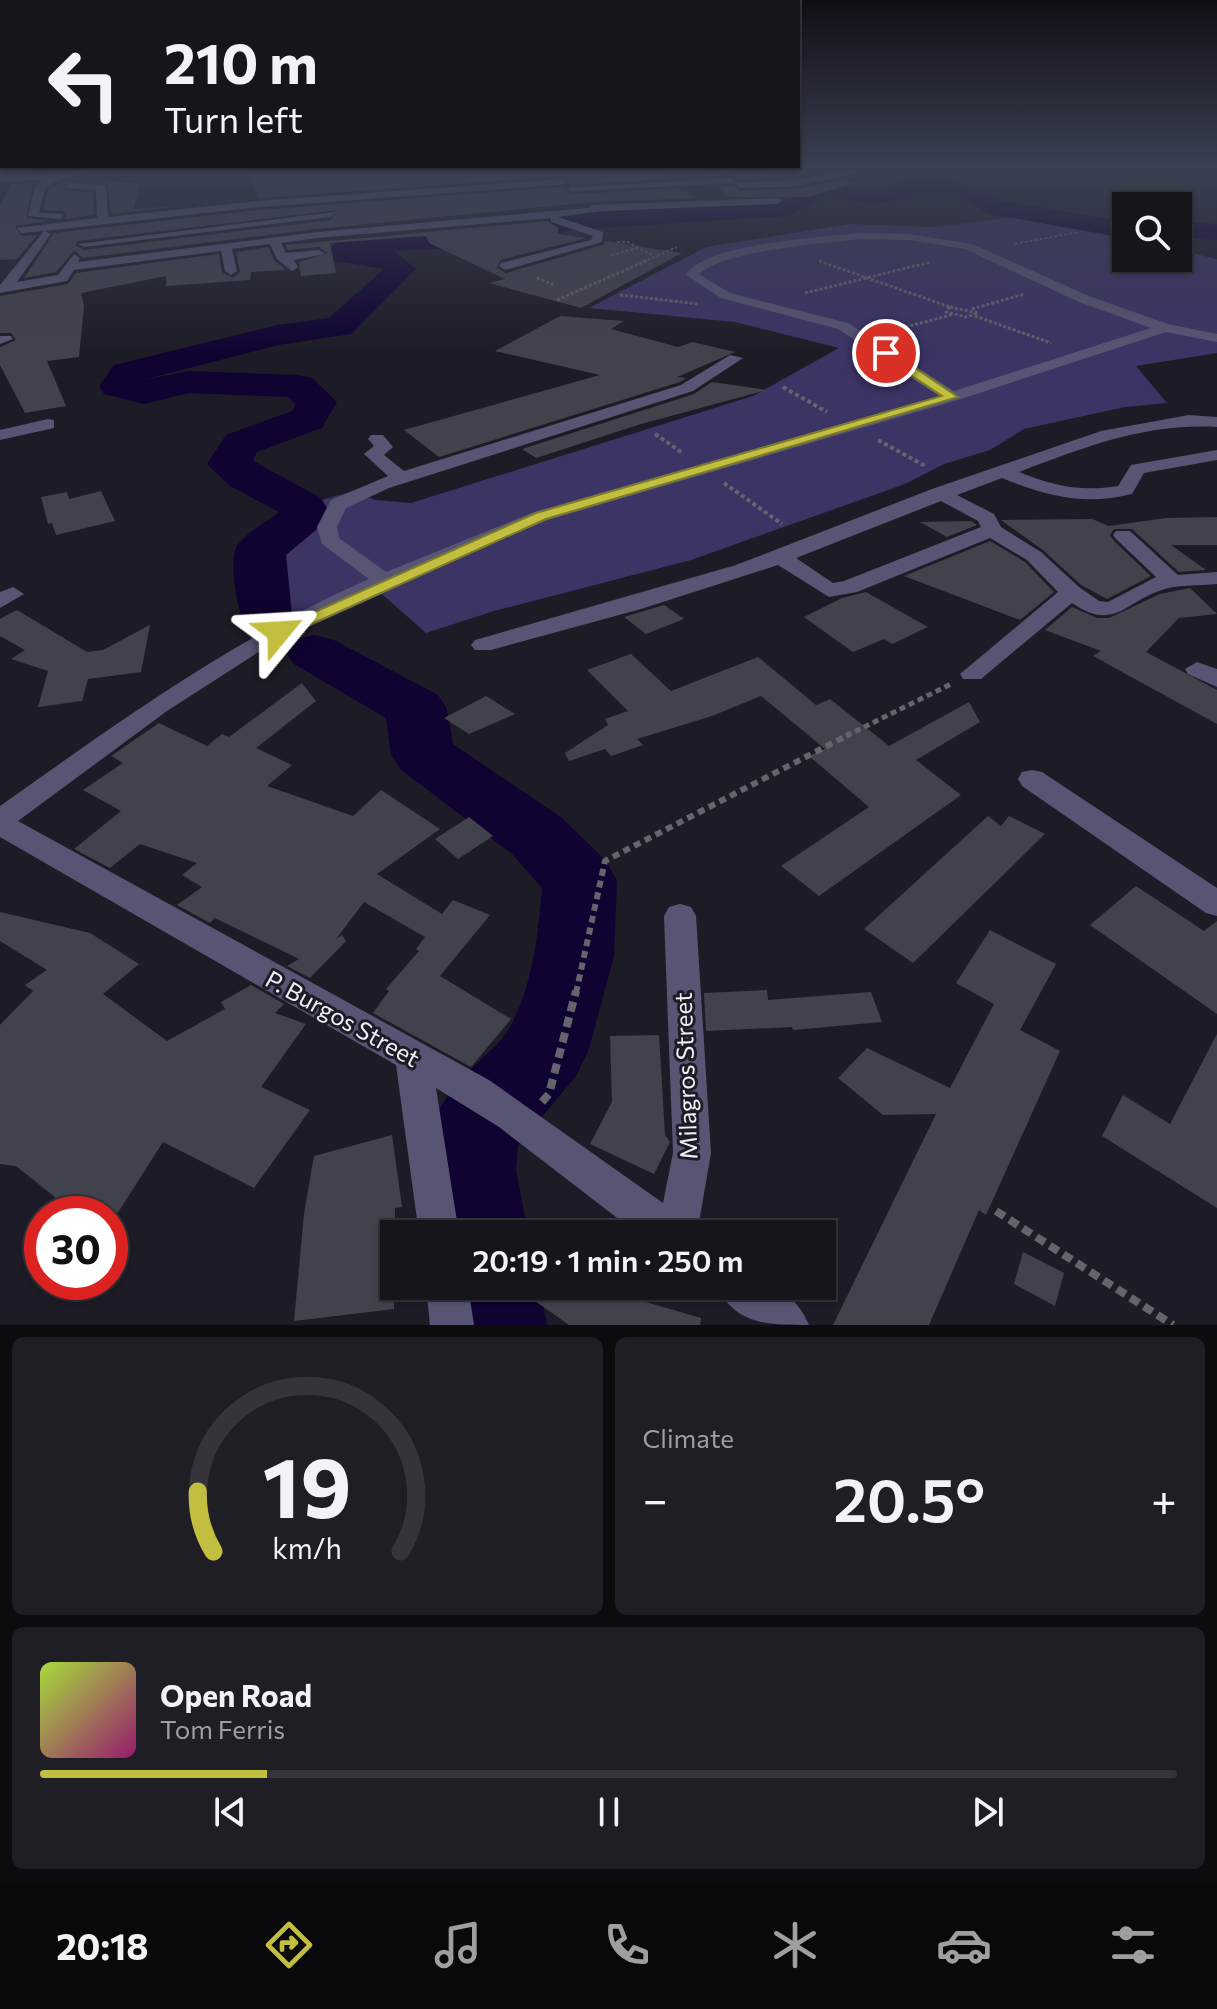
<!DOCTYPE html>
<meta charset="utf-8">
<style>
body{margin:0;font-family:Commissioner,sans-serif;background:#1f1e25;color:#f1f3f6;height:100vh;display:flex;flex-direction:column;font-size:30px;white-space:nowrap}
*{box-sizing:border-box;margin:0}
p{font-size:26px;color:#9e9fa3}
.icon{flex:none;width:44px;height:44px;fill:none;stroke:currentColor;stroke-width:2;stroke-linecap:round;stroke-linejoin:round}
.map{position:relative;height:1325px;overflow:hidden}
.side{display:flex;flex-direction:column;gap:12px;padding:12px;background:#0c0c0f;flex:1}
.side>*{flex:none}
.top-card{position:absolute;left:0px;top:0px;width:800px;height:168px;box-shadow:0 2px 6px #0004,0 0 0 2px #35343b;background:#16151c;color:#f1f3f6;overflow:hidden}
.tools{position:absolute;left:1112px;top:192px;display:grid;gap:16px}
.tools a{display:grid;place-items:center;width:80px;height:80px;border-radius:0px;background:#16151c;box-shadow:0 2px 6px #0004,0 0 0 2px #35343b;font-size:40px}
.speed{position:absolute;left:24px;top:1196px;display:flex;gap:16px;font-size:40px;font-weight:700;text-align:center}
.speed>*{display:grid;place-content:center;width:104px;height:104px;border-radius:50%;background:#16151c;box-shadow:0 2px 6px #0004,0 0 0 2px #35343b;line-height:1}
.speed .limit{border:12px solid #d22;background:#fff;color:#111}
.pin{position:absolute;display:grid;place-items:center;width:68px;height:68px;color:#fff;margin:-34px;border:4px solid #fff;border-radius:50%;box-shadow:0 2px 8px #0007}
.me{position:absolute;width:88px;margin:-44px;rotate:63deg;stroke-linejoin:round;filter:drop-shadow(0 0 6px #0008)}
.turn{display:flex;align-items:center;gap:28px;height:168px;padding:0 32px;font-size:36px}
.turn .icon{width:104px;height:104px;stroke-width:2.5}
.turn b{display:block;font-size:56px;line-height:68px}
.big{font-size:60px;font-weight:600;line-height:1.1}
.side .card{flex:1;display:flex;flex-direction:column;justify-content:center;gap:12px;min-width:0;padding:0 28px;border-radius:12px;background:#1f1e25}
.side .dial{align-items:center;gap:0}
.dial svg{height:208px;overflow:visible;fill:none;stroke:#35343b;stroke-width:7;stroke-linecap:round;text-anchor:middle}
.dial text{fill:#f1f3f6;stroke:none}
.song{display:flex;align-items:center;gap:24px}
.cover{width:96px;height:96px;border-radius:12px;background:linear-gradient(135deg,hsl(80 70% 55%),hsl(320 70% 35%))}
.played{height:8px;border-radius:4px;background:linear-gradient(90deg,#c1be40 20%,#35343b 20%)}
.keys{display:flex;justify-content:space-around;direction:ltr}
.heat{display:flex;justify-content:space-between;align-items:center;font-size:44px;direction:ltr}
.side .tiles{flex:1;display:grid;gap:12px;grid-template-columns:1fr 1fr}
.card:last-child{grid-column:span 2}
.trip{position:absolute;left:380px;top:1220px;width:456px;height:80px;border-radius:0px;background:#16151c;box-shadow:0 2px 6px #0004,0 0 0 2px #35343b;font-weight:600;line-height:80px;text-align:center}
.dock{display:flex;height:128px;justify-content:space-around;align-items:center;background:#09080b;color:#9e9fa3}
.dock .icon{width:56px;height:56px}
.dock .on{color:#c1be40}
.dock b{font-size:36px;color:#f1f3f6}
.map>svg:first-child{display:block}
</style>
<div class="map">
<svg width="1217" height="1325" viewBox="0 0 1217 1325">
<rect width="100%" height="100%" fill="#1d1c26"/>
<path fill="#3b3465" d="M1029 215 1126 240V258H1178V250L1217 259V353L1136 366 1167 403 1125 407 1024 429 990 450 944 464 905 484 691 560 494 611 426 633 382 594 305 629 287 613 279 544 320 516 322 500 353 491 375 500 411 503 753 396 839 348 735 322 589 308 706 247 850 224 935 227Z"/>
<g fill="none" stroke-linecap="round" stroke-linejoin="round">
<g fill="#100231" fill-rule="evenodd">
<path d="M932 179 974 186 996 200 1126 222V238L989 214 958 197 932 193 874 204 829 196 788 216 571 230 514 245 394 251 416 269 351 334 278 345 143 380 189 371 298 375 312 378 337 402 322 428 257 452 253 461 321 498 327 508 316 530 286 555 292 614 284 626 265 630 246 626C237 613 230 566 235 550 241 535 267 522 279 512L230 486 207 464 226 435 292 411 296 404 288 397 189 393 144 404 104 394 99 386 114 365 277 325 329 318 384 269 329 260 325 254 337 242 374 236 486 231 534 224 567 214 782 201 825 182 874 190 911 180Z"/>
<path d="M1178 222 1217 224V240L1178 238Z"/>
<path d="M314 635 334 640 438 695 447 709 453 744 562 818 606 861 617 881 614 956 589 1049 576 1076 518 1146 516 1169 528 1234H430C421 1160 415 1127 470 1070 482 1057 503 1042 511 1025 533 983 538 935 542 888L512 854 400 769 391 754 386 718 294 664 285 652 294 640Z"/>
<path d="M437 1286H539L547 1325H441Z"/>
</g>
</g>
<g fill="#42424d" fill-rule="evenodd">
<path d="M247 168H610L616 172 666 170 671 179 570 185 564 176 258 198Z"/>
<path d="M747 169H765L777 178 737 180 732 175 707 176 701 171Z"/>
<path d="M68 180 63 190 93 193 94 215 64 219 67 214 64 211 43 210 48 190Z"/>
<path d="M70 180 140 183 133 209 180 206 111 214 108 183Z"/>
<path d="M842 180 856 183 808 197H728L718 187 734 186 739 191 795 189Z"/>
<path d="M33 183 26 218 49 221 15 226 21 236 37 235 17 259 0 260V206L11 184Z"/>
<path d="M563 187 571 194 677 189 700 198 593 202 317 229 83 258 74 251 56 272 24 278 54 233 259 210ZM337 210 331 220 84 250 75 245 78 241Z"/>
<path d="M548 221 558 228V234L586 238 500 260 497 268 506 273 603 245 605 241 682 253 581 308 489 283 505 279 429 243 426 236 330 243 336 273 301 276 299 262 328 253 319 247 288 250 286 245Z"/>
<path d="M268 247 275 261 286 270 251 272 250 280 166 286V276L81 293 84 306 79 357 47 361 66 406 25 413 0 365V347L16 340 11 333H0V296L68 284 76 273 219 254 222 272 233 278 240 272 236 252Z"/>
<path d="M560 316 624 321 611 329 678 347 693 342 735 352 677 377 686 378 680 382 439 457 404 430 600 375 495 351Z"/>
<path d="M712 382 767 390 641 424 536 458 522 449 694 394Z"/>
<path d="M101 491 115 521 56 535 52 523 48 524 41 497 67 492 69 499Z"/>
<path d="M1217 517V545H1171L1206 570 1179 572 1132 529H1114L1110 535 1114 541 1151 576 1107 599 1081 585 1043 550 1001 520 1092 519 1109 526 1166 518Z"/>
<path d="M971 521 977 525 947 537 920 522Z"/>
<path d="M990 541 1025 562 1054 592 1020 620 904 576Z"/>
<path d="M1190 588 1217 614 1179 618 1146 652 1217 690V724L1093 656 1101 651 1045 630 1072 607 1097 618H1109L1160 594Z"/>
<path d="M866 592 928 627 892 644 884 639 853 652 804 617 842 598Z"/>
<path d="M664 605 684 619 646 634 624 617Z"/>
<path d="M17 610 87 652 103 650 150 625 141 672 88 679 82 701 38 707 48 671 11 659 25 650 0 636V619Z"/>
<path d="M631 654 671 691 758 657 816 705 830 699 889 746 969 702 980 722 916 760 961 795 819 896 781 866 869 807 809 756 825 749 761 696 712 716 637 739 643 745 611 756 605 749 569 761 565 753 608 725 605 719 628 711 587 670Z"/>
<path d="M302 683 316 701 256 748 292 765 267 786 353 816 381 790 440 829 377 874 442 914 453 900 490 915 440 976 511 1019 471 1067 373 1013 389 991 386 989 419 951 416 949 425 937 364 902 336 939 342 935 346 941 310 978 287 966 299 959 215 918 210 923 177 905 202 887 182 875 197 863 140 844 110 868 74 849 121 811 83 790 123 763 111 756 159 723 207 746 222 734 229 737Z"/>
<path d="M486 696 515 714 469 734 444 718Z"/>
<path d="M988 816 1001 826 1009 816 1045 834 913 963 864 929Z"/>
<path d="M469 817 493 836 458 859 435 839Z"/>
<path d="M1136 886 1204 931 1217 921V1014L1090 925Z"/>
<path d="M0 912 90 933 139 964 103 994 167 1041 225 1009 221 1002 251 985 284 1004 275 1013 306 1024 261 1087 310 1110 254 1188 163 1142 117 1214H76L16 1166 0 1164V1025L33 991 25 985 47 970 0 941Z"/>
<path d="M990 930 1056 964 1020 1030 1060 1051 986 1215 979 1210 929 1325H833L936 1114 883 1115 838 1078 867 1048 950 1088 994 1004 956 983Z"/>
<path d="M767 990 768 1000 871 992 882 1022 793 1030 792 1027 706 1031 704 993Z"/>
<path d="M1217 1034V1208L1102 1136 1123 1095 1170 1124Z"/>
<path d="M659 1035 665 1135 670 1142 654 1174 590 1144 612 1102 610 1036Z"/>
<path d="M392 1135 402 1207 395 1208 394 1309 294 1321 304 1214 314 1156Z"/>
<path d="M1023 1252 1064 1273 1055 1306 1014 1284Z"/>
<path d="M514 1286H591L701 1318 700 1325H569Z"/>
</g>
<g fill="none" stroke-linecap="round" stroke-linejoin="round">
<g stroke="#65646d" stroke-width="2" stroke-dasharray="3 2" stroke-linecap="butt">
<path d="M617 242H628L654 256"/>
<path d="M1015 244 1078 232"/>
<path d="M611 255 638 248"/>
<path d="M643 262 677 247"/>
</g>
<g stroke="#65646d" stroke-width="3" stroke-dasharray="3 2" stroke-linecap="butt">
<path d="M819 261 950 307"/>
<path d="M537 278 554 285"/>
<path d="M805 293 931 262"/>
<path d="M620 295 699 304"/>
<path d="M557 300 648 260"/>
<path d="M950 307 978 313 966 317 946 312Z"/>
<path d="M972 309 1025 294"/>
<path d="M975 316 1051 343"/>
<path d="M891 331 951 315"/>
</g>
<g stroke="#65646d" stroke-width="4" stroke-dasharray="4 3" stroke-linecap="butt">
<path d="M783 387 827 412"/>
<path d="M655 434 684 454"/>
<path d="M878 440 927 467"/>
<path d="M724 483 782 524"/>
</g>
<path stroke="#65646d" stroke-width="5" stroke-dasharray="6 4" stroke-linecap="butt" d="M846 736 951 684"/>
<path stroke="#65646d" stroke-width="6" stroke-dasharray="7 5" stroke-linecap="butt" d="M576 993 605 861 850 734"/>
<g stroke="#65646d" stroke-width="8" stroke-dasharray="10 6" stroke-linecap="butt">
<path d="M542 1102 549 1094 576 991"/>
<path d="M996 1211 1173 1325"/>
</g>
<g fill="#575573" fill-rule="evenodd">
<path d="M84 168H104L60 179 45 188 39 213 64 214 60 219 28 216 35 186 43 180 0 182V176L57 174Z"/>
<path d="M855 168 859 173 795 186 739 188 735 183 571 191 566 188 732 178 736 183 795 180Z"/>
<path d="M564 179 567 184 259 207 45 231 51 234 17 282 58 275 74 254 80 258 78 262 317 232 588 208 593 205 777 198 782 201 777 204 601 211 558 217 603 232 602 242 505 270 499 266 501 263 591 240 593 236 551 222V218L317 238 281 243 286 253 319 250 325 254 294 260 298 267 292 271 277 259 270 244 232 249 237 271 231 275 225 271 221 251 74 270 67 281 0 293V285L44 231 21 233 17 228 97 218 96 190 65 188 69 183 106 185 108 217 259 201Z"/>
<path d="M335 212 331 217 84 247 78 244Z"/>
<path d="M859 233 909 234 972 244 1089 296 1168 324 1217 334V342L1166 332 958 400 548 520 368 595 265 648 167 711 18 821 489 1080 663 1203 673 1153 664 916 669 907 680 904 691 907 696 916 711 1153 697 1234H638L499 1127 436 1088 459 1234H419L396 1065 0 837V806C119 722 234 638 369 579L322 544 317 527 331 500 388 476 364 454 374 446 368 439 371 435H383L393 447 384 455 404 471 681 385 730 355 743 358 693 391 389 488 346 508 337 527 339 538 386 572 534 512 939 396 838 329 721 298 686 275C702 244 824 237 859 233ZM859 239 909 240 965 249 1079 302 1151 328 954 391 848 323 730 293 699 274C725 250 821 244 859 239Z"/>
<path d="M0 336H11L13 339 0 344Z"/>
<path d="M1189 415 1217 417V427C1145 423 1085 447 1019 472 1054 486 1081 492 1118 486L1131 465 1217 450V460L1144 473 1132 494C1084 506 1047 496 1002 478L957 495 994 514 1001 527 1041 552 1079 587 1099 601 1108 602 1156 577 1116 539 1113 535 1116 531H1130L1178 575 1217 572V584C1199 586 1176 584 1159 591 1123 604 1113 631 1072 603L981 679H963L960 674 1058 592 1027 560 990 538 857 592 829 597 778 565 641 609 491 650H475L471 645 475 640 736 565 932 489 1101 431ZM941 501 978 521 981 527 844 581 833 583 796 558Z"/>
<path d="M48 419 54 420V428L0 440V430Z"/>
<path d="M13 587 24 594 0 608V592Z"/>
<path d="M1197 662 1217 669V687L1188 674 1185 669Z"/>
<path d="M1032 770 1042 772 1217 888V916L1206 913 1022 786 1018 779 1022 772Z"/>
<path d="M426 1286H468L474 1325H430Z"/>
<path d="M717 1286C757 1286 791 1281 809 1325 768 1325 735 1325 717 1286Z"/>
</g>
</g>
<linearGradient id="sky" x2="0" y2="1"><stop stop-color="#100f15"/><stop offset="0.47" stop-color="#3a4052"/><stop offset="1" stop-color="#3a4052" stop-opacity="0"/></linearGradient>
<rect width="1217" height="354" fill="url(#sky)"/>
<path fill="#c1be40" stroke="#7d7c2a" stroke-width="2" d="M882 351H890L958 397 546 519 285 636H272L270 632 536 513 942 396 882 356Z"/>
<g text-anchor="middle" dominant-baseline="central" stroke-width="6" stroke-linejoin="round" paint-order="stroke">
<g font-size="24" fill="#f0eff6" stroke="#1d1c26">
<text transform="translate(343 1018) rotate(29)">P. Burgos Street</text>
<text transform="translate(685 1076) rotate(-92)">Milagros Street</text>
</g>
</g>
</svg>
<div class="tools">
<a><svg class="icon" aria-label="search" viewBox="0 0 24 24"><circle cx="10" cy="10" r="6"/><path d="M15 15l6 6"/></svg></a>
</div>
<div class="speed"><div class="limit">30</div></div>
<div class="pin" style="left:886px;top:353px;background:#d93025"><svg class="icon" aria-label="arrive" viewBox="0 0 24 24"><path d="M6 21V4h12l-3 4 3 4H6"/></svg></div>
<svg class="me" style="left:279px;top:632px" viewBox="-20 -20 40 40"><path d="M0-17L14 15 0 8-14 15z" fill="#c1be40" stroke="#fff" stroke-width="4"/></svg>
<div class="trip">20:19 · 1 min · 250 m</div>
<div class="top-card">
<div class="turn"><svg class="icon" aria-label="left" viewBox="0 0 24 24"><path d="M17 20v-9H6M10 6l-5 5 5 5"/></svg><div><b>210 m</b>Turn left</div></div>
</div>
</div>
<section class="side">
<div class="tiles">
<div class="card dial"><svg viewBox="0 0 100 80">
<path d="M14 69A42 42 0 1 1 86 69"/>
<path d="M14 69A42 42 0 0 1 8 46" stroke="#c1be40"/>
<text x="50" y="56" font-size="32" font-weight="700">19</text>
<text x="50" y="72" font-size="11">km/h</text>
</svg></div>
<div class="card"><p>Climate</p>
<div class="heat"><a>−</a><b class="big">20.5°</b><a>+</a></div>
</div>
<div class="card">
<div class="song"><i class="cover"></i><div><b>Open Road</b><p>Tom Ferris</p></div></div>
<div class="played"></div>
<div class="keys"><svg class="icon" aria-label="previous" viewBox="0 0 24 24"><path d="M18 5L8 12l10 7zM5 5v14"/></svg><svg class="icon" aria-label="pause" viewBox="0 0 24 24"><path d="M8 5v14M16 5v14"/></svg><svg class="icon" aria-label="next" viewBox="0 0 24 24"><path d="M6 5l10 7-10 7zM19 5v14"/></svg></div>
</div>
</div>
</section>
<nav class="dock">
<b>20:18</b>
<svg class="icon on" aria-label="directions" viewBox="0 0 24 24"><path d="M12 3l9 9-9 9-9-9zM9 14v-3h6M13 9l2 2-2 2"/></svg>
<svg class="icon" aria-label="music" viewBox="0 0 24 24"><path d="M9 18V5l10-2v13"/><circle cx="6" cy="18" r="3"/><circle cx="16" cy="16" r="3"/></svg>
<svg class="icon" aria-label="phone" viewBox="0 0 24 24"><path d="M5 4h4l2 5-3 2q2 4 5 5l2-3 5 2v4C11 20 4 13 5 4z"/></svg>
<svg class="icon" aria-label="climate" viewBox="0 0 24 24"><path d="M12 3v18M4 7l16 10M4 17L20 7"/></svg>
<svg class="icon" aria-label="car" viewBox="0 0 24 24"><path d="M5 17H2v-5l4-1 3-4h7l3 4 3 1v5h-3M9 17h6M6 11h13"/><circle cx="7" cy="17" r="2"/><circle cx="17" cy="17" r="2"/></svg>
<svg class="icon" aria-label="filters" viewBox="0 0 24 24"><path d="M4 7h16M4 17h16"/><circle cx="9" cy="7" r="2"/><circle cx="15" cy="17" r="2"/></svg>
</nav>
